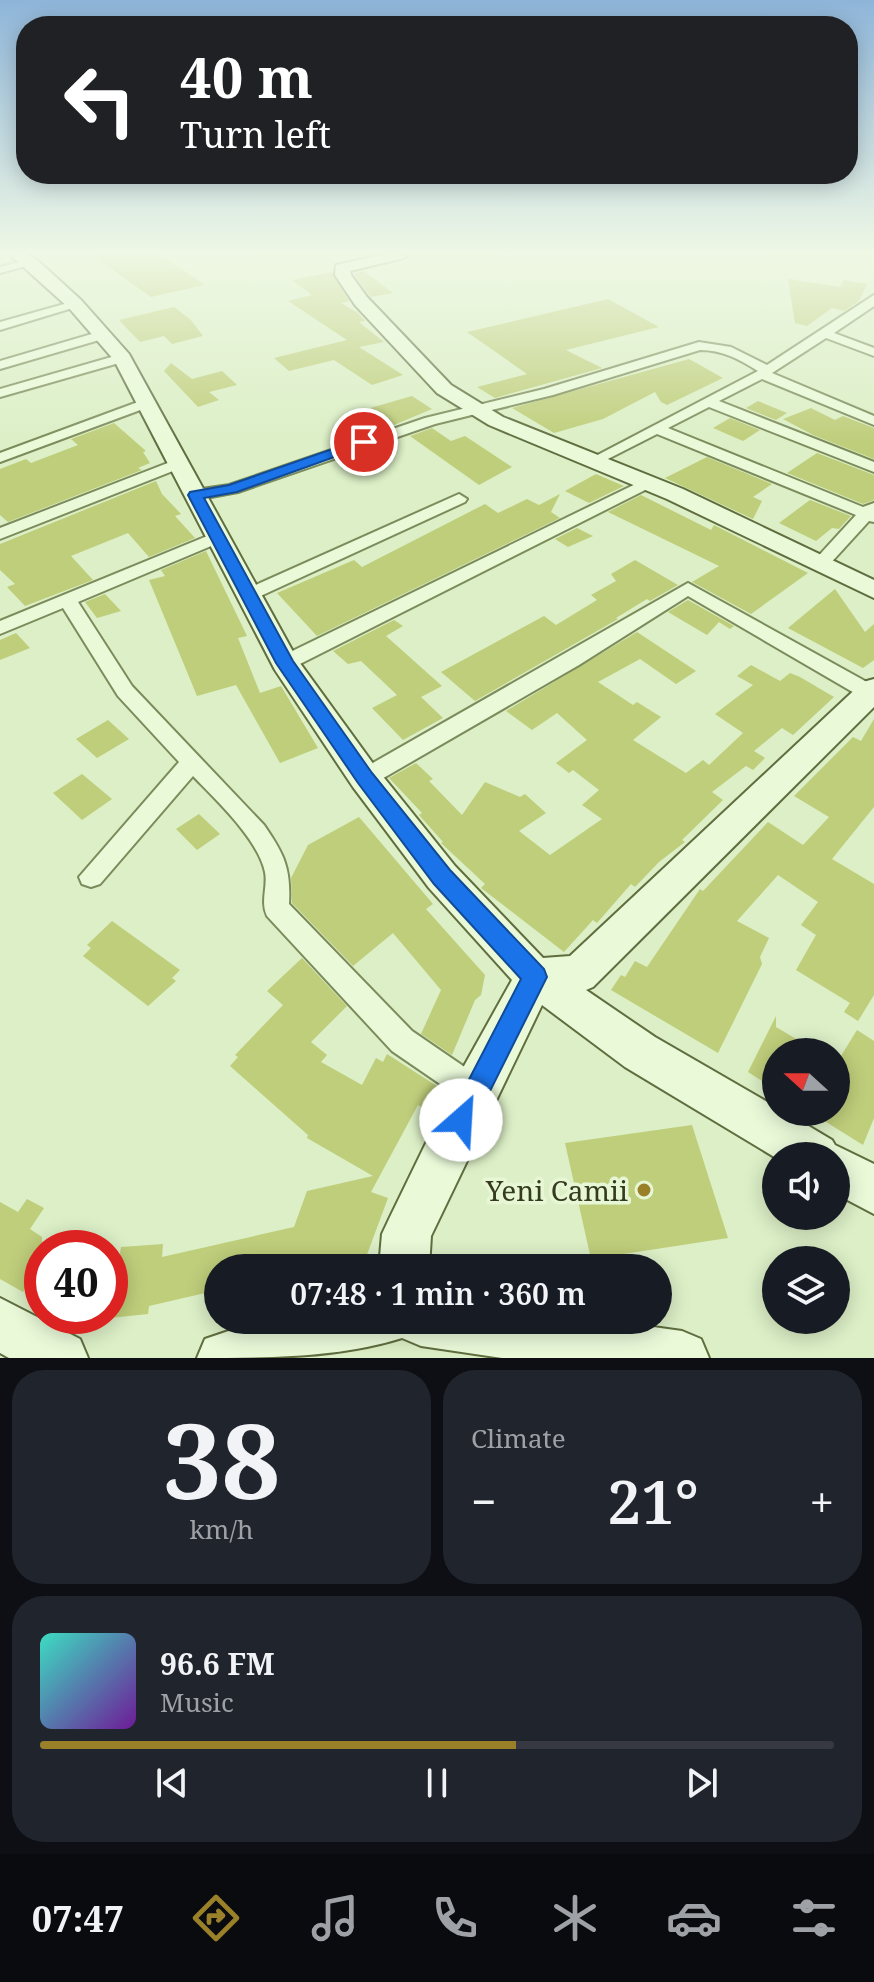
<!DOCTYPE html>
<meta charset="utf-8">
<style>
body{margin:0;font-family:"Noto Serif",serif;background:#20242c;color:#f1f3f6;height:100vh;display:flex;flex-direction:column;font-size:30px;white-space:nowrap}
*{box-sizing:border-box;margin:0}
p{font-size:26px;color:#9ea1a6}
.icon{flex:none;width:44px;height:44px;fill:none;stroke:currentColor;stroke-width:2;stroke-linecap:round;stroke-linejoin:round}
.map{position:relative;height:1358px;overflow:hidden}
.details{display:flex;flex-direction:column;gap:12px;padding:12px;background:#0d0f14;flex:1}
.details>*{flex:none}
.top-card{position:absolute;left:16px;top:16px;width:842px;height:168px;border-radius:32px;box-shadow:0 4px 20px #0003;background:#202124;color:#fff;overflow:hidden}
.needle{width:52px;rotate:291deg}
.buttons{position:absolute;left:762px;top:1038px;display:grid;gap:16px}
.buttons a{display:grid;place-items:center;width:88px;height:88px;border-radius:50%;background:#171b24;box-shadow:0 4px 20px #0003;font-size:40px}
.speed{position:absolute;left:24px;top:1230px;display:flex;gap:16px;font-size:40px;font-weight:700;text-align:center}
.speed>*{display:grid;place-content:center;width:104px;height:104px;border-radius:50%;background:#171b24;box-shadow:0 4px 20px #0003;line-height:1}
.speed .limit{border:12px solid #d22;background:#fff;color:#111}
.pin{position:absolute;display:grid;place-items:center;width:68px;height:68px;color:#fff;margin:-34px;border:4px solid #fff;border-radius:50%;box-shadow:0 2px 8px #0007}
.me{position:absolute;width:88px;margin:-44px;rotate:26deg;stroke-linejoin:round;filter:drop-shadow(0 0 6px #0008)}
.turn{display:flex;align-items:center;gap:28px;height:168px;padding:0 32px;font-size:36px}
.turn .icon{width:104px;height:104px;stroke-width:2.5}
.turn b{display:block;font-size:56px;line-height:68px}
.big{font-size:60px;font-weight:600;line-height:1.1}
.details .widget{flex:1;display:flex;flex-direction:column;justify-content:center;gap:12px;min-width:0;padding:0 28px;border-radius:32px;background:#20242c}
.details .dial{align-items:center;gap:0}
.dial b{font-size:104px;line-height:1}
.song{display:flex;align-items:center;gap:24px}
.cover{width:96px;height:96px;border-radius:12px;background:linear-gradient(135deg,hsl(170 70% 55%),hsl(280 70% 35%))}
.played{height:8px;border-radius:4px;background:linear-gradient(90deg,#9b802a 60%,#363941 60%)}
.keys{display:flex;justify-content:space-around;direction:ltr}
.heat{display:flex;justify-content:space-between;align-items:center;font-size:44px;direction:ltr}
.details .tiles{flex:1;display:grid;gap:12px;grid-template-columns:1fr 1fr}
.widget:last-child{grid-column:span 2}
.trip{position:absolute;left:204px;top:1254px;width:468px;height:80px;border-radius:40px;background:#171b24;box-shadow:0 4px 20px #0003;font-weight:600;line-height:80px;text-align:center}
.tabs{display:flex;height:128px;justify-content:space-around;align-items:center;background:#090b0e;color:#9ea1a6}
.tabs .icon{width:56px;height:56px}
.tabs .current{color:#9b802a}
.tabs b{font-size:36px;color:#f1f3f6}
.map>svg:first-child{display:block}
</style>
<div class="map">
<svg width="874" height="1358" viewBox="0 0 874 1358">
<rect width="100%" height="100%" fill="#dcefc6"/>
<g fill="#bfce7b">
<path d="M89 253H158L205 285 151 297Z"/>
<path d="M364 271 393 293 371 297 354 274Z"/>
<path d="M332 272 349 301 341 303 358 313 365 321 359 322 384 342 359 347 403 375 372 385 334 360 289 371 274 358 347 340 288 301 312 295 292 280Z"/>
<path d="M788 279 840 287 844 280 867 284 859 301 844 311 832 308 807 326 795 323Z"/>
<path d="M608 299 659 327 566 350 602 368 495 398 477 387 527 374 467 332Z"/>
<path d="M174 307 191 320 203 336 172 344 164 336 140 342 119 320Z"/>
<path d="M689 359 723 378 667 405 661 402 655 392 603 419 554 433 512 408Z"/>
<path d="M171 363 192 379 222 371 237 385 209 392 219 400 198 407 164 371Z"/>
<path d="M412 396 432 409 394 425 389 422 378 425 360 411Z"/>
<path d="M758 401 787 413 776 420 746 408Z"/>
<path d="M811 408 835 420 843 416 874 428V459L813 435 783 419Z"/>
<path d="M730 418 760 430 743 441 713 428Z"/>
<path d="M114 423 146 451 143 452 150 463 138 468 142 470 8 522 0 515V469L26 459 31 463 78 445 71 439Z"/>
<path d="M432 428 451 441 465 436 512 467 479 485 410 436Z"/>
<path d="M817 453 874 475V500L863 504 787 473Z"/>
<path d="M707 457 772 484 753 497 762 501 753 519 665 478Z"/>
<path d="M596 474 624 486 589 503 565 491Z"/>
<path d="M156 481 162 494 181 514 175 516 195 538 149 557 128 533 71 556 93 580 25 606 7 587 15 584 0 570V544Z"/>
<path d="M560 494 551 512 560 518 317 636 277 593 354 560 362 567 485 504 498 513 527 499 539 505Z"/>
<path d="M641 495 711 530 714 525 808 573 751 614 692 582 719 566 608 512Z"/>
<path d="M810 500 851 516 839 529 832 528 816 541 779 523Z"/>
<path d="M577 528 593 536 568 547 555 539Z"/>
<path d="M206 551 247 636 238 638 260 693 281 686 318 748 280 763 236 685 197 696 149 580 165 576 161 570Z"/>
<path d="M635 560 678 585 650 601 647 599 616 618 618 619 475 701 441 672 544 616 556 625 597 600 591 595 616 581 611 574Z"/>
<path d="M835 589 865 632 874 624V660L863 668 788 628Z"/>
<path d="M105 594 121 611 97 618 85 602Z"/>
<path d="M688 600 734 626 730 629 719 622 707 635 668 612Z"/>
<path d="M394 620 403 626 386 636 442 686 421 697 443 718 403 740 372 708 397 695 361 661 348 664 333 651Z"/>
<path d="M637 632 696 671 676 684 640 659 598 682 633 705 637 702 661 717 633 740 686 773 703 760 709 765 743 733 715 714 753 685 737 676 751 665 780 681 790 673 800 677 834 697 793 735 782 728 754 751 765 758 753 770 746 766 712 792 723 800 682 840 685 842 659 862 635 887 631 884 597 923 593 920 564 952 481 888 485 884 441 843 443 842 419 815 422 813 389 778 416 763 433 779 429 781 462 815 485 782 520 797 525 794 546 813 519 831 550 855 602 819 582 805 599 790 573 770 569 773 556 763 587 740 557 713 532 730 506 711Z"/>
<path d="M16 633 30 648 0 660V640Z"/>
<path d="M874 719V807L832 859 874 884V995L858 1021 844 1012 850 1003 796 970 816 935 801 925 818 902 778 875 737 921 769 938 760 957 762 964 718 1053 611 990 621 975 625 977 635 961 647 967 700 889 703 891 768 822 803 845 829 817 794 796 853 737 861 741Z"/>
<path d="M108 720 129 739 97 758 76 739Z"/>
<path d="M82 774 112 799 82 820 53 793Z"/>
<path d="M199 814 220 834 197 850 176 829Z"/>
<path d="M359 817 433 904 426 909 485 975 481 995 475 1000 452 1055 421 1034 441 990 393 933 353 966 292 903 291 878 308 845Z"/>
<path d="M112 921 180 970 172 978 176 981 148 1006 83 956 91 948 87 945Z"/>
<path d="M302 958 347 1006 311 1042 327 1055 321 1062 362 1085 376 1058 383 1062 387 1054 440 1088 429 1111 418 1105 371 1192 388 1198 362 1268H324L308 1262 307 1268H218V1290L149 1306 148 1314 110 1318V1282L116 1281 121 1247 163 1244 162 1257 294 1227 307 1191 373 1176 307 1138 308 1135 230 1066 238 1057 235 1055 283 1005 267 991Z"/>
<path d="M776 1016V1027L818 1052H776V1090L748 1072Z"/>
<path d="M857 1030 874 1041V1118L863 1145 810 1112H836V1064Z"/>
<path d="M692 1125 728 1238 591 1259 565 1143Z"/>
<path d="M27 1199 44 1208 30 1229 42 1237V1262L23 1292 0 1279V1202L18 1212Z"/>
</g>
<g fill="none" stroke-linecap="round" stroke-linejoin="round">
<g stroke="#7c8b5b" stroke-width="4">
<g id="street">
<path d="M30 259 34 260V264L0 273V267Z"/>
<path d="M874 295V306L834 333 874 348V356L826 338 772 373 874 416V425L762 379 719 401 874 462V472L709 407 668 428 863 507 874 503V522L869 521 827 567 821 568 812 563 856 515 657 434 600 463H590L588 460 758 371C739 359 722 350 700 350L553 395 435 424 238 492 195 500 187 495 195 490 229 485 425 418 544 389 699 342 731 347 767 365Z"/>
<path d="M75 301 79 302V306L0 330V322Z"/>
<path d="M102 331 108 335 106 338 0 369V361Z"/>
<path d="M122 354 126 355V361L0 397V389Z"/>
<path d="M146 399 151 400V406L0 462V453Z"/>
<path d="M178 459 186 464 183 467 0 539V528Z"/>
<path d="M648 478 656 483 653 486 292 668 285 670 275 663 278 658Z"/>
<path d="M459 494 467 499 465 502 254 599H242L239 595 242 591Z"/>
<path d="M217 532 223 533 225 537 223 541 78 602 132 686 264 825C284 854 291 868 289 904L412 1031 485 1081 490 1091 485 1101 475 1106 465 1101 392 1051 267 916C260 901 268 887 265 872 258 839 216 800 193 776L100 884 91 887 82 884 79 877 179 762 118 696 63 608 0 634V621Z"/>
<path d="M688 583 874 686V699L863 698 688 596 579 665 373 784 365 786 357 784 354 778 357 772Z"/>
</g>
</g>
<g stroke="#606d3e" stroke-width="4">
<g id="secondary">
<path d="M8 253H25L36 259 81 300 129 354 297 659 377 769 455 866 543 958 570 956 863 682 874 679V707L593 987 586 990 655 1037 776 1107V1112H785L832 1140 835 1145 874 1164V1214L836 1194V1156L776 1158 625 1067 542 1005 431 1236 429 1268H379L382 1234 390 1217 459 1075 512 980 429 888 353 787 275 670 114 360 69 308Z"/>
<path d="M389 253 407 255 404 258 350 271 351 275 367 297 451 385 503 417 683 489 874 580V598L667 499 489 425 437 393 355 305 335 275 336 265Z"/>
<path d="M0 1298 80 1339 88 1358H9L0 1353Z"/>
<path d="M261 1320H603L682 1331 701 1339 709 1358H502L421 1346 402 1338C339 1358 265 1358 197 1358L205 1339Z"/>
</g>
</g>
<use href="#street" fill="#eafad9" fill-rule="evenodd"/>
<use href="#secondary" fill="#eafad9" fill-rule="evenodd"/>
</g>
<linearGradient id="sky" x2="0" y2="1"><stop stop-color="#8eb5d9"/><stop offset="0.57" stop-color="#eff8e5"/><stop offset="1" stop-color="#eff8e5" stop-opacity="0"/></linearGradient>
<rect width="874" height="443" fill="url(#sky)"/>
<path fill="#1a73e8" stroke="#114b97" stroke-width="2" d="M364 438 370 442 368 445 237 492 204 498 293 661 372 773 450 870 544 969 547 977 471 1129 461 1133 452 1129 448 1120 521 979 434 884 358 783 276 663 188 495 190 492 229 485Z"/>
<circle fill="#9b802a" stroke="#e7f6d5" stroke-width="3" cx="644" cy="1190" r="8"/>
<g text-anchor="middle" dominant-baseline="central" stroke-width="7" stroke-linejoin="round" paint-order="stroke">
<g font-size="28" fill="#343b1f" stroke="#e7f6d5" text-anchor="end">
<text x="628" y="1190">Yeni Camii</text>
</g>
</g>
</svg>
<div class="buttons">
<a><svg class="needle" viewBox="-14 -14 28 28"><path d="M0-13l5 13h-10z" fill="#e53935"/><path d="M0 13l5-13h-10z" fill="#9ea1a6"/></svg></a>
<a><svg class="icon" aria-label="sound" viewBox="0 0 24 24"><path d="M4 9h4l5-4v14l-5-4H4zM17 9q2 3 0 6"/></svg></a>
<a><svg class="icon" aria-label="layers" viewBox="0 0 24 24"><path d="M12 4l9 5-9 5-9-5zM3 14l9 5 9-5"/></svg></a>
</div>
<div class="speed"><div class="limit">40</div></div>
<div class="pin" style="left:364px;top:442px;background:#d93025"><svg class="icon" aria-label="arrive" viewBox="0 0 24 24"><path d="M6 21V4h12l-3 4 3 4H6"/></svg></div>
<svg class="me" style="left:461px;top:1120px" viewBox="-20 -20 40 40"><circle r="19" fill="#fff"/><path d="M0-13L10 11 0 6-10 11z" fill="#1a73e8"/></svg>
<div class="trip">07:48 · 1 min · 360 m</div>
<div class="top-card">
<div class="turn"><svg class="icon" aria-label="left" viewBox="0 0 24 24"><path d="M17 20v-9H6M10 6l-5 5 5 5"/></svg><div><b>40 m</b>Turn left</div></div>
</div>
</div>
<section class="details">
<div class="tiles">
<div class="widget dial"><b>38</b><p>km/h</p></div>
<div class="widget"><p>Climate</p>
<div class="heat"><a>−</a><b class="big">21°</b><a>+</a></div>
</div>
<div class="widget">
<div class="song"><i class="cover"></i><div><b>96.6 FM</b><p>Music</p></div></div>
<div class="played"></div>
<div class="keys"><svg class="icon" aria-label="previous" viewBox="0 0 24 24"><path d="M18 5L8 12l10 7zM5 5v14"/></svg><svg class="icon" aria-label="pause" viewBox="0 0 24 24"><path d="M8 5v14M16 5v14"/></svg><svg class="icon" aria-label="next" viewBox="0 0 24 24"><path d="M6 5l10 7-10 7zM19 5v14"/></svg></div>
</div>
</div>
</section>
<nav class="tabs">
<b>07:47</b>
<svg class="icon current" aria-label="directions" viewBox="0 0 24 24"><path d="M12 3l9 9-9 9-9-9zM9 14v-3h6M13 9l2 2-2 2"/></svg>
<svg class="icon" aria-label="music" viewBox="0 0 24 24"><path d="M9 18V5l10-2v13"/><circle cx="6" cy="18" r="3"/><circle cx="16" cy="16" r="3"/></svg>
<svg class="icon" aria-label="phone" viewBox="0 0 24 24"><path d="M5 4h4l2 5-3 2q2 4 5 5l2-3 5 2v4C11 20 4 13 5 4z"/></svg>
<svg class="icon" aria-label="climate" viewBox="0 0 24 24"><path d="M12 3v18M4 7l16 10M4 17L20 7"/></svg>
<svg class="icon" aria-label="car" viewBox="0 0 24 24"><path d="M5 17H2v-5l4-1 3-4h7l3 4 3 1v5h-3M9 17h6M6 11h13"/><circle cx="7" cy="17" r="2"/><circle cx="17" cy="17" r="2"/></svg>
<svg class="icon" aria-label="filters" viewBox="0 0 24 24"><path d="M4 7h16M4 17h16"/><circle cx="9" cy="7" r="2"/><circle cx="15" cy="17" r="2"/></svg>
</nav>
